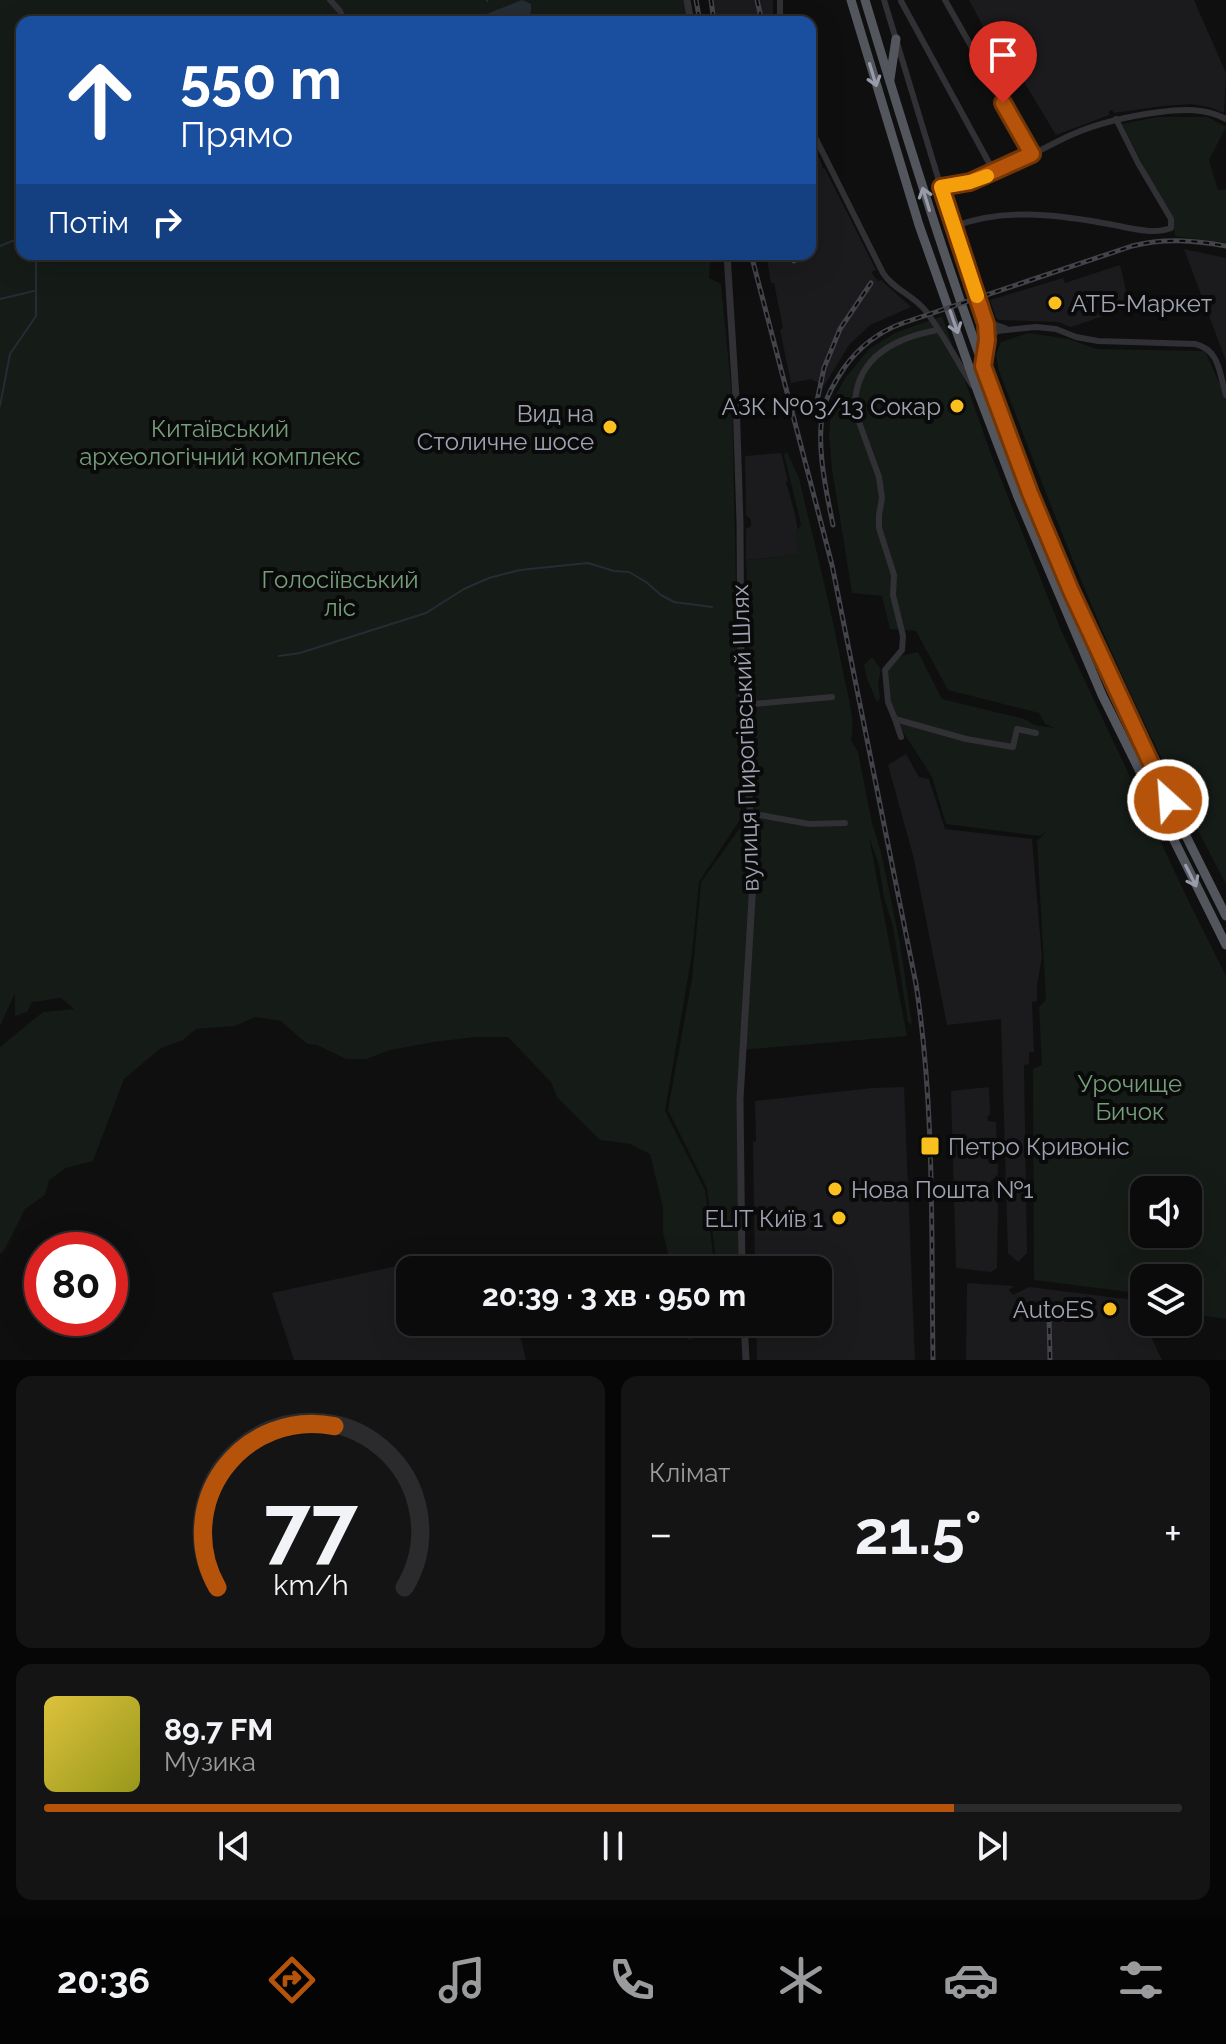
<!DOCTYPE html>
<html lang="uk">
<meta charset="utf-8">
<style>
body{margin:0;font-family:Raleway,sans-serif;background:#141415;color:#f1f3f6;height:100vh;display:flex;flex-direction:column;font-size:30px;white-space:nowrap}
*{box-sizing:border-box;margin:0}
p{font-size:26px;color:#9a9b9d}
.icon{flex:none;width:44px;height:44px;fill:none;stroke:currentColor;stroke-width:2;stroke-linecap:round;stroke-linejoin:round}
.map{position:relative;height:1360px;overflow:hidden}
.sheet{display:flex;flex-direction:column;gap:16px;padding:16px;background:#060607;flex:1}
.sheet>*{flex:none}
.top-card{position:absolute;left:16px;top:16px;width:800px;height:244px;border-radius:16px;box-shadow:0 8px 32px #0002,0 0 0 2px #2b2b2d;background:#1a4fa0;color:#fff;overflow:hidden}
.fabs{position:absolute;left:1130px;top:1176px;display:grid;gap:16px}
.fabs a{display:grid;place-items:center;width:72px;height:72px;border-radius:16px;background:#0b0b0c;box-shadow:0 8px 32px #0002,0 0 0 2px #2b2b2d;font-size:40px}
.speed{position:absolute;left:24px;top:1232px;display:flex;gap:16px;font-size:40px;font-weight:700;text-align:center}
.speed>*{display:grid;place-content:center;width:104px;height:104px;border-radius:50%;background:#0b0b0c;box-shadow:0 8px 32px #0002,0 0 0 2px #2b2b2d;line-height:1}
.speed .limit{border:12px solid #d22;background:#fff;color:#111}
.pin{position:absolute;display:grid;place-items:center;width:68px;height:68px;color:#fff;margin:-82px -34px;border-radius:50% 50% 50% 0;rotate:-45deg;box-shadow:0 0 8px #0007}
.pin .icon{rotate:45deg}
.me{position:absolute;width:88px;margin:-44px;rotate:334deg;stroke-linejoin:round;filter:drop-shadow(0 0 6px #0008)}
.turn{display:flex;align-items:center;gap:28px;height:168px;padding:0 32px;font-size:36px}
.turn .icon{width:104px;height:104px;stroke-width:2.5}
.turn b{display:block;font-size:56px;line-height:68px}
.then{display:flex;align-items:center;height:76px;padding:0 32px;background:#0003;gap:16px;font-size:30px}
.big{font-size:60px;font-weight:700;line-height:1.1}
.sheet .tile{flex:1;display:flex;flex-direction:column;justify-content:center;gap:12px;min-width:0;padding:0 28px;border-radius:16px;background:#141415}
.sheet .dial{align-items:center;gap:0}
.dial svg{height:208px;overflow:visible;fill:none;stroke:#2b2b2d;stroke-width:7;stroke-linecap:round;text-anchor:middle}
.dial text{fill:#f1f3f6;stroke:none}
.song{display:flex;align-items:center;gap:24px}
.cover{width:96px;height:96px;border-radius:12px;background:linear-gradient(135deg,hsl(50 70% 55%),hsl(60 70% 35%))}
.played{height:8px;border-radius:4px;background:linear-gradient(90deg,#b45309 80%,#2b2b2d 80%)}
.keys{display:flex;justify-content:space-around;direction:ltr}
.heat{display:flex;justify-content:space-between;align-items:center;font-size:44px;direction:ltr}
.sheet .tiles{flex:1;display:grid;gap:16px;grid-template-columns:1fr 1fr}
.tile:last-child{grid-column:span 2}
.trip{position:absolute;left:396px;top:1256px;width:436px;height:80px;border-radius:16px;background:#0b0b0c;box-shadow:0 8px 32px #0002,0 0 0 2px #2b2b2d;font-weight:700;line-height:80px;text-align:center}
.dock{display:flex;height:128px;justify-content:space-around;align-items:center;background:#040405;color:#9a9b9d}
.dock .icon{width:56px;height:56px}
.dock .selected{color:#b45309}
.dock b{font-size:36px;color:#f1f3f6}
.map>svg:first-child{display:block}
</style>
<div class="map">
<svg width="1226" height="1360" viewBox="0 0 1226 1360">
<rect width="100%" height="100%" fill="#0f0f10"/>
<g fill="#1b1b1d">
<path d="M712 0H773V22H717Z"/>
<path d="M969 0H1194L1226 73 1224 113 1209 107 1191 104 1163 106 1114 113 1112 110 1109 111V115L1056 135 1003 47H994Z"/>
<path d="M810 140 822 164V168L825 169 876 270 871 272 878 281 881 280 911 307 870 325 849 345 824 386 811 379 791 383 780 330 783 328 774 283H771L766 254H810Z"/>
<path d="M1184 249 1226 258V361Z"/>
<path d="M1120 265 1130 307 1071 327 1058 322 999 320 996 318 990 300 1063 278 1065 283Z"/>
<path d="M781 453 788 481 786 482 795 514 801 551 799 555 746 560V529L751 526V520L746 515 745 456Z"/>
<path d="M906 754 919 777 929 779 945 829 1032 839 1042 958 1037 984V1001L1032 1002 1034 1052H1029V1064L1024 1065 1027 1253 1018 1262 1008 1253 1001 1019 947 1025 914 859 888 765Z"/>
<path d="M904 1087 915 1360H757L756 1322H818V1270H755L753 1142 756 1141 755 1101 872 1088Z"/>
<path d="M989 1087 990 1114 987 1117 988 1121 996 1122 998 1174 989 1183 998 1205 997 1268 991 1272 956 1268 951 1091Z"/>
<path d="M397 1266 410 1272V1322H517L526 1360H294L272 1293Z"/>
<path d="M967 1283 1014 1286 1009 1290 1013 1295 1029 1287 1134 1300 1162 1360H966Z"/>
</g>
<g fill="#151b16" fill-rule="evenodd">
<path d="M0 0H685L690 22H22V254H722L710 263 709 278 721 284 732 396 741 818 699 882 692 954 665 1111 705 1190 715 1270H672L663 1233V1207L650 1154 630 1144 600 1140 557 1097 551 1082 508 1037H475L434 1042 390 1050 366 1059H346L317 1045 307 1044 281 1021 255 1017 235 1026 196 1029 183 1040 161 1048 124 1079 93 1161 66 1168 49 1180 45 1195 25 1209 5 1249 0 1254V1047L43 1012 74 1009 61 998C49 998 43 1002 32 1002L27 1012 15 1016V993L0 1026Z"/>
<path d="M1157 117H1208L1226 127 1209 160 1218 190 1226 189V243L1175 236 1173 223 1122 124Z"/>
<path d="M942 316 991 454 1061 630 1189 902 1226 976V1319L1188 1314V1278H1144V1294L1034 1280 1033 1069 1042 1065 1039 1007 1046 1000 1037 841 1048 830 1040 836 946 824 932 777 889 710 887 668 901 656 918 652 942 699 1024 719 1035 725 1055 728 1045 724 1039 713 948 690 916 631 890 629 882 596 852 593 832 469 829 433 832 401 846 377 869 349 895 333ZM1144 1190H1188V1234H1144Z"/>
<path d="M1028 333 1069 339 1096 349 1205 351 1226 398V884C1194 823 1162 761 1133 699 1083 591 1041 481 999 371L996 355 1001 342Z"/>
<path d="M787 452 799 478C814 542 831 607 843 672 847 693 856 719 851 740L858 752 872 823 881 852 900 943 912 1025 908 1022 893 927 884 898 879 865 869 837 907 1036 740 1050 738 1099V1270H717L707 1188 668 1110 692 979 701 882 756 806 746 560 798 555 796 533 801 524 784 454Z"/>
<path d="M872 657 881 669 878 683 880 698 877 702 867 679 864 665Z"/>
<path d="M684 1322H721L722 1328 689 1340Z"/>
</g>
<path fill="#252c34" d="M522 0 531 4V11L528 22 478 21 479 17Z"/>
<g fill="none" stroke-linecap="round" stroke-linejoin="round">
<g stroke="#252c34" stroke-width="2">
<path d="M487 0V1"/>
<path d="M0 246 22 237"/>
<path d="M0 299 34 291"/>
<path d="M0 406 10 354 36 316V254"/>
<path d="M279 656 300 653 426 613 464 589 489 578 520 570 588 563 614 571 629 572 646 582 661 595 674 602 712 607"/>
</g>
<g stroke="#303035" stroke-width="6">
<path d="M330 0 340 11 344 22"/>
<path d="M780 0V22"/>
<path d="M884 0 953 227 986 324 987 340 983 364"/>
<path d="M945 0 1032 154"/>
<path d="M901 1 994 172"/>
<path d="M810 127 883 273C893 289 913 295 925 310 943 333 956 360 972 385"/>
<path d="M941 187C951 186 961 185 971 182 1006 171 1038 150 1071 135 1100 122 1129 116 1160 112 1182 109 1206 108 1226 119"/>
<path d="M953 227C1001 208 1053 214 1103 223 1124 226 1151 236 1171 228V219L1138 163 1116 119"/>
<path d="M984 317 996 325 1005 328"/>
<path d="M938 330C893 338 853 359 855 411L879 477 882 498 879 515V528L894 575 893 595 903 636 902 650 885 670 888 702 895 719 966 739 1013 747 1017 729 1036 733"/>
<path d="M987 340 997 331 1036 327 1056 329 1076 337 1098 341 1195 344C1220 350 1219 373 1226 395"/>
<path d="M743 705 832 697"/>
<path d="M895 719 901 737"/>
<path d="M749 813 809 824 845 823"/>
</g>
<g stroke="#303035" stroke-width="7">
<path d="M687 0 691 22"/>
<path d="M727 254 736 398 740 523 741 685 754 865 740 1099 742 1270"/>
<path d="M744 1322 746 1360"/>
</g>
<g stroke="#54565e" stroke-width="9">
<path d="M851 0 919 225 979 395 1018 497 1102 695 1226 945"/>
<path d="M865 0C915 166 967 332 1031 493 1088 638 1156 777 1226 916"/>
<path d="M890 79 896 39"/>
</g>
<g stroke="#43444a" stroke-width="5">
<g id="rail">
<path d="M696 0 700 22"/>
<path d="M711 0 714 22"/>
<path d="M757 0 762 22"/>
<path d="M751 254 832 565 916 984C935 1108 931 1234 933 1360"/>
<path d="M792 254 794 261"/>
<path d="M816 406 824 368 840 329 871 283"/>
<path d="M833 525C826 490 815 442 824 407 828 393 836 380 844 368 859 347 878 332 903 323L1132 246C1164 238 1193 240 1226 246"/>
<path d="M1049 1316 1050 1360"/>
</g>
</g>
<use href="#rail" stroke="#0a0a0b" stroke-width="2" stroke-dasharray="6" stroke-linecap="butt"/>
</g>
<defs><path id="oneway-shaft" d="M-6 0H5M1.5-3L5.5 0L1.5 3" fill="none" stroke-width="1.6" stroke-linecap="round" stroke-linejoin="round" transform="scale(2)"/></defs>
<g stroke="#989baa">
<use href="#oneway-shaft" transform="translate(873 75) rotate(73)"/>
<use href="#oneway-shaft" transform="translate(926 199) rotate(-107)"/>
<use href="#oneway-shaft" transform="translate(954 322) rotate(71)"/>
<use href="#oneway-shaft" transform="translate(1191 876) rotate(63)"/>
</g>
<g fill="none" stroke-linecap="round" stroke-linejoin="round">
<g stroke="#753606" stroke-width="20">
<path id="route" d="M1003 103 1032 154 970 182 941 187 986 324 987 340 983 366 1030 493 1071 591 1168 800"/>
</g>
<use href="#route" stroke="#b45309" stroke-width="14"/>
<path stroke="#f59e0b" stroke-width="14" d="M977 296 941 187 970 182 987 176"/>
</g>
<g fill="#fac01d" stroke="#0a0a0b" stroke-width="3">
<circle cx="1055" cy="303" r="8"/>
<circle cx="957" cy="406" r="8"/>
<circle cx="610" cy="427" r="8"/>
<rect x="920" y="1136" width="20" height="20" rx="4"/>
<circle cx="835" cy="1189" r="8"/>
<circle cx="839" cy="1218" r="8"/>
<circle cx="1110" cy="1309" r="8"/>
</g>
<g text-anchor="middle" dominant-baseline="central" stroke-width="8" stroke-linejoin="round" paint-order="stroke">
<g font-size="24" fill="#9fa3b2" stroke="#0a0a0b" text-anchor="end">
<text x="1071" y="303" text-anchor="start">АТБ-Маркет</text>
<text x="941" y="406">АЗК №03/13 Сокар</text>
<text x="594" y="413">Вид на<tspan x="594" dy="28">Столичне шосе</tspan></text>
<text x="948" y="1146" text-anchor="start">Петро Кривоніс</text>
<text x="851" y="1189" text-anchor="start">Нова Пошта №1</text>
<text x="823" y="1218">ELIT Київ 1</text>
<text x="1094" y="1309">AutoES</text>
</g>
<g font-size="24" fill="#759e7a" stroke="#0a0a0b">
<text x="220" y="428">Китаївський<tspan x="220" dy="28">археологічний комплекс</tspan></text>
<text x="340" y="579">Голосіївський<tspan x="340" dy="28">ліс</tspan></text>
<text x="1130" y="1083">Урочище<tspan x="1130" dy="28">Бичок</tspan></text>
</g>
<g font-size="24" fill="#9fa3b2" stroke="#0a0a0b">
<text transform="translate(745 738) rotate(-92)">вулиця Пирогівський Шлях</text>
</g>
</g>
</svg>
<div class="fabs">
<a><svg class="icon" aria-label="sound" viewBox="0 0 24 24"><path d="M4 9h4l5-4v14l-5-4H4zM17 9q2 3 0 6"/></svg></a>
<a><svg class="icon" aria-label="layers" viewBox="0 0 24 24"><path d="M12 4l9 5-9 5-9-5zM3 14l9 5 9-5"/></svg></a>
</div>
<div class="speed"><div class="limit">80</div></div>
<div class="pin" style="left:1003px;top:103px;background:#d93025"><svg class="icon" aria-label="arrive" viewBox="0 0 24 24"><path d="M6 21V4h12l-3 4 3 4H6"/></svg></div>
<svg class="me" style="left:1168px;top:800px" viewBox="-20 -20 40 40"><circle r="17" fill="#b45309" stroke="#fff" stroke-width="3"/><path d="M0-11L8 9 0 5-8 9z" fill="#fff"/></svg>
<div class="trip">20:39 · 3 хв · 950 m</div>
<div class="top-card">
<div class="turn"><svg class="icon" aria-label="ahead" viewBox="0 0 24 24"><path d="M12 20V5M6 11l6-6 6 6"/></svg><div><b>550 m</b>Прямо</div></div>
<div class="then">Потім<svg class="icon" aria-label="right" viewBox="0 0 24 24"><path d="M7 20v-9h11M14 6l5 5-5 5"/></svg></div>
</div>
</div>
<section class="sheet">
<div class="tiles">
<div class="tile dial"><svg viewBox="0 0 100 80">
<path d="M14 69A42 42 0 1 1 86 69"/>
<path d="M14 69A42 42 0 0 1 59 7" stroke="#b45309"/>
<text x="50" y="56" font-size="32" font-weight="700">77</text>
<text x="50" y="72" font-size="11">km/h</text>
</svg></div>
<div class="tile"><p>Клімат</p>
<div class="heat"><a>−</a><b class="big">21.5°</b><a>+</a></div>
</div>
<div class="tile">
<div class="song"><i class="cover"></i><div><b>89.7 FM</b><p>Музика</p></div></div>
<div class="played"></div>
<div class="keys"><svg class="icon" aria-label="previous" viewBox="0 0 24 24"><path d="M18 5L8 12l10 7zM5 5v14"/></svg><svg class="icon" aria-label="pause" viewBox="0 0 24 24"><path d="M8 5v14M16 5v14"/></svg><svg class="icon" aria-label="next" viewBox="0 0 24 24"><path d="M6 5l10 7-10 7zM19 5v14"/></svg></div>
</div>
</div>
</section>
<nav class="dock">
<b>20:36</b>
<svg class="icon selected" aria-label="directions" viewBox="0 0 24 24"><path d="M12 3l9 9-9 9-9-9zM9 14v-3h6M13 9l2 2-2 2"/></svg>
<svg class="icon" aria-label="music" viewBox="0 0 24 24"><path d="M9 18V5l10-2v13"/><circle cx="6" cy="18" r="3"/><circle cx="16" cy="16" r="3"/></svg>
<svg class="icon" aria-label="phone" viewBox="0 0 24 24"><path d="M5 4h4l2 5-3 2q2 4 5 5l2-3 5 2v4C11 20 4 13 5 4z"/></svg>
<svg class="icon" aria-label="climate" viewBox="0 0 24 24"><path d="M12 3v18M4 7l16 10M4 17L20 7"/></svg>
<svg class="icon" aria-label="car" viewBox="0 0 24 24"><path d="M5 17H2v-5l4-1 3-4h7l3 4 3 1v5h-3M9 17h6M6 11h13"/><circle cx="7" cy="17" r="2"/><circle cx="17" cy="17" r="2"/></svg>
<svg class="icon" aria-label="filters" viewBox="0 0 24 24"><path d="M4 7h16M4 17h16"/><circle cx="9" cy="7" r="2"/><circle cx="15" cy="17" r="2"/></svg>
</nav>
